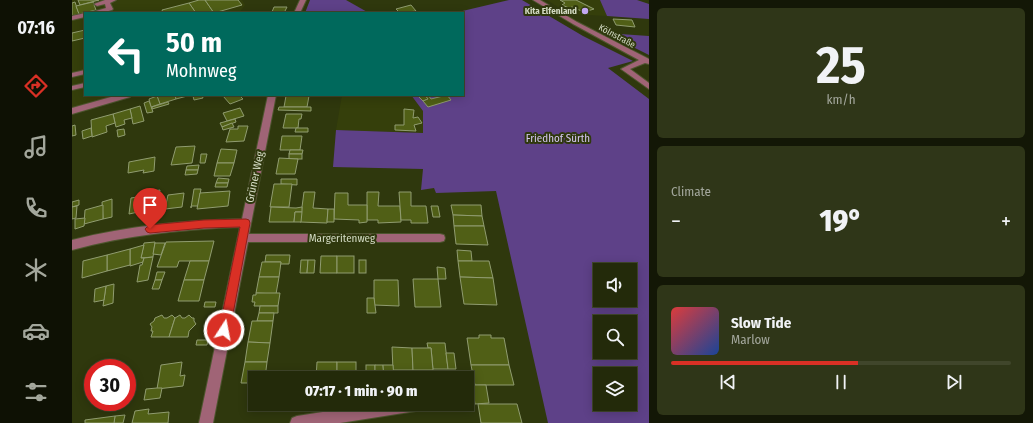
<!DOCTYPE html>
<meta charset="utf-8">
<style>
body{margin:0;font-family:"Fira Sans Condensed",sans-serif;background:#2f3618;color:#f1f3f6;height:100vh;display:flex;flex-direction:column;font-size:15px;white-space:nowrap}
*{box-sizing:border-box;margin:0}
p{font-size:13px;color:#a3a79c}
.icon{flex:none;width:22px;height:22px;fill:none;stroke:currentColor;stroke-width:2;stroke-linecap:round;stroke-linejoin:round}
.map{position:relative;flex:1;overflow:hidden}
.side{display:flex;flex-direction:column;gap:8px;padding:8px;background:#131706;width:384px}
.side>*{flex:none}
.hud{position:absolute;left:12px;top:12px;width:380px;height:84px;border-radius:0px;box-shadow:0 2px 10px #0003,0 0 0 1px #40462b;background:#00695c;color:#fff;overflow:hidden}
.fabs{position:absolute;left:521px;top:263px;display:grid;gap:8px}
.fabs a{display:grid;place-items:center;width:44px;height:44px;border-radius:0px;background:#232a0a;box-shadow:0 2px 10px #0003,0 0 0 1px #40462b;font-size:20px}
.speed{position:absolute;left:12px;top:359px;display:flex;gap:8px;font-size:20px;font-weight:700;text-align:center}
.speed>*{display:grid;place-content:center;width:52px;height:52px;border-radius:50%;background:#232a0a;box-shadow:0 2px 10px #0003,0 0 0 1px #40462b;line-height:1}
.speed .limit{border:6px solid #d22;background:#fff;color:#111}
.pin{position:absolute;display:grid;place-items:center;width:34px;height:34px;color:#fff;margin:-41px -17px;border-radius:50% 50% 50% 0;rotate:-45deg;box-shadow:0 0 4px #0007}
.pin .icon{rotate:45deg}
.me{position:absolute;width:44px;margin:-22px;rotate:11deg;stroke-linejoin:round;filter:drop-shadow(0 0 3px #0008)}
.turn{display:flex;align-items:center;gap:14px;height:84px;padding:0 16px;font-size:18px}
.turn .icon{width:52px;height:52px;stroke-width:2.5}
.turn b{display:block;font-size:28px;line-height:34px}
.big{font-size:30px;font-weight:800;line-height:1.1}
.side .widget{flex:1;display:flex;flex-direction:column;justify-content:center;gap:6px;min-width:0;padding:0 14px;border-radius:6px;background:#2f3618}
.side .dial{align-items:center;gap:0}
.dial b{font-size:52px;line-height:1}
.song{display:flex;align-items:center;gap:12px}
.cover{width:48px;height:48px;border-radius:6px;background:linear-gradient(135deg,hsl(0 70% 55%),hsl(220 70% 35%))}
.played{height:4px;border-radius:2px;background:linear-gradient(90deg,#d93025 55%,#40462b 55%)}
.keys{display:flex;justify-content:space-around;direction:ltr}
.heat{display:flex;justify-content:space-between;align-items:center;font-size:22px;direction:ltr}
.trip{position:absolute;left:176px;top:371px;width:226px;height:40px;border-radius:0px;background:#232a0a;box-shadow:0 2px 10px #0003,0 0 0 1px #40462b;font-weight:800;line-height:40px;text-align:center}
main{display:flex;flex:1;min-height:0}
.tab-bar{display:flex;flex-direction:column;width:72px;justify-content:space-around;align-items:center;background:#0e1104;color:#a3a79c}
.tab-bar .icon{width:28px;height:28px}
.tab-bar .selected{color:#d93025}
.tab-bar b{font-size:18px;color:#f1f3f6}
.map>svg:first-child{display:block}
</style>
<main>
<nav class="tab-bar">
<b>07:16</b>
<svg class="icon selected" aria-label="directions" viewBox="0 0 24 24"><path d="M12 3l9 9-9 9-9-9zM9 14v-3h6M13 9l2 2-2 2"/></svg>
<svg class="icon" aria-label="music" viewBox="0 0 24 24"><path d="M9 18V5l10-2v13"/><circle cx="6" cy="18" r="3"/><circle cx="16" cy="16" r="3"/></svg>
<svg class="icon" aria-label="phone" viewBox="0 0 24 24"><path d="M5 4h4l2 5-3 2q2 4 5 5l2-3 5 2v4C11 20 4 13 5 4z"/></svg>
<svg class="icon" aria-label="climate" viewBox="0 0 24 24"><path d="M12 3v18M4 7l16 10M4 17L20 7"/></svg>
<svg class="icon" aria-label="car" viewBox="0 0 24 24"><path d="M5 17H2v-5l4-1 3-4h7l3 4 3 1v5h-3M9 17h6M6 11h13"/><circle cx="7" cy="17" r="2"/><circle cx="17" cy="17" r="2"/></svg>
<svg class="icon" aria-label="filters" viewBox="0 0 24 24"><path d="M4 7h16M4 17h16"/><circle cx="9" cy="7" r="2"/><circle cx="15" cy="17" r="2"/></svg>
</nav>
<div class="map">
<svg width="577" height="423" viewBox="0 0 577 423">
<rect width="100%" height="100%" fill="#2f380d"/>
<g fill="#353f0b">
<path d="M0 0H170L173 5 167 13H13V95H45L0 108Z"/>
<path d="M475 0H528L535 16 497 14Z"/>
<path d="M270 95H339L351 111V133L264 130Z"/>
</g>
<g fill="#5e4188" fill-rule="evenodd">
<path d="M238 0H274L297 13H233Z"/>
<path d="M437 0H450L511 36 561 61 536 68 577 99V423H476L424 191 364 193 362 188 349 190 351 169 261 167 264 130 351 133V111L339 95H391V13H382ZM528 270H558V300H528ZM528 322H558V352H528ZM528 374H558V404H528Z"/>
<path d="M528 0H565L577 4V19L535 16Z"/>
<path d="M533 33 577 36V55Z"/>
</g>
<g fill="#505f16" stroke="#909c70">
<path d="M6 0H27L8 5Z"/>
<path d="M127 0H133L142 13H124L117 3Z"/>
<path d="M133 0H166L170 5 142 13Z"/>
<path d="M488 0H504L522 9 512 12 500 7 497 8 490 5 493 3Z"/>
<path d="M3 2 7 14 0 16V3Z"/>
<path d="M21 2 24 10 7 14 4 6Z"/>
<path d="M117 3 124 13H91L90 10Z"/>
<path d="M339 5 344 11 328 13 324 9Z"/>
<path d="M202 7H215L212 13 200 12Z"/>
<path d="M541 19 560 20 563 27 544 25Z"/>
<path d="M13 30V38L0 41V33Z"/>
<path d="M89 95H103L104 99 88 104 85 96Z"/>
<path d="M103 95H119L104 99Z"/>
<path d="M126 95H130L131 98 122 100 121 96Z"/>
<path d="M153 95H167L171 99 158 104 151 96Z"/>
<path d="M345 95H353L356 99 351 101Z"/>
<path d="M353 95H356L359 99 375 95 379 100 356 107 351 101 356 99Z"/>
<path d="M85 96 88 104 79 107 77 99Z"/>
<path d="M214 96H237L235 107H212Z"/>
<path d="M77 101 81 112 75 113 72 103Z"/>
<path d="M96 102 97 104 80 109V107Z"/>
<path d="M68 106 72 121 61 124 58 109Z"/>
<path d="M207 107H239V111L206 110Z"/>
<path d="M168 108 172 116 155 121 151 113Z"/>
<path d="M58 109 60 118 52 120 53 124 44 127 41 114Z"/>
<path d="M332 109 342 110 341 118 346 117 350 123 342 125 344 131 323 130V125H332Z"/>
<path d="M41 114 43 123 34 126 35 132 20 137 19 120Z"/>
<path d="M214 114H230L229 119H227L226 128H211Z"/>
<path d="M163 119 164 122 150 127 148 123Z"/>
<path d="M160 123 162 127 151 130 150 127Z"/>
<path d="M3 125 4 135 0 136V126Z"/>
<path d="M166 126H176L172 141 154 142 158 129H166Z"/>
<path d="M19 128 20 136 11 139 10 131Z"/>
<path d="M224 128H236V132H223Z"/>
<path d="M52 129 53 135 46 137 45 130Z"/>
<path d="M210 136H230L228 150H208Z"/>
<path d="M123 146 120 163 99 165 104 147Z"/>
<path d="M149 149 165 150 162 163H145Z"/>
<path d="M218 150H231L230 154H217Z"/>
<path d="M129 154H135L133 163H128Z"/>
<rect x="217" y="154" width="13" height="5"/>
<path d="M83 157 82 171 71 173 72 170 56 173 57 162Z"/>
<path d="M207 158 226 159 223 174H204Z"/>
<path d="M145 163H162L158 176H142Z"/>
<path d="M127 165 126 170H114L115 166Z"/>
<path d="M114 170H126L125 174 113 175Z"/>
<path d="M146 178 157 179 156 183H144Z"/>
<path d="M209 179H225V185L209 184Z"/>
<path d="M144 183H156L155 187H143Z"/>
<path d="M202 184H220L217 207H198Z"/>
<path d="M122 189H129L126 206H119V208Z"/>
<path d="M88 190 86 201 79 202 81 191Z"/>
<path d="M158 191 156 206 125 209 128 193Z"/>
<path d="M232 192H243L241 208 256 209 255 223 228 222Z"/>
<path d="M295 192H307L306 206H328L329 222 306 223V220H295Z"/>
<path d="M327 192H339V206H354L356 223H339V220H329Z"/>
<path d="M112 193 110 207 93 209 96 195Z"/>
<path d="M263 193H276V205H295V222L287 223V220L262 219Z"/>
<path d="M77 195 75 210 57 214 59 198Z"/>
<path d="M40 199V217L31 219 30 202Z"/>
<path d="M7 200V205L0 207V202Z"/>
<path d="M31 205V219L12 224 13 210Z"/>
<path d="M379 205H409L410 216 381 215Z"/>
<path d="M5 206 4 218 0 219V207Z"/>
<path d="M359 206H366L368 217H361Z"/>
<path d="M199 207 224 208 230 207V212H223L222 222H197Z"/>
<path d="M256 209H262V222H255Z"/>
<path d="M223 212H230L229 222H222Z"/>
<path d="M381 215 410 216 412 226H382Z"/>
<path d="M13 218 12 226 3 229V219Z"/>
<path d="M382 226H412L416 245 384 244Z"/>
<path d="M142 241 137 261H107L105 267H85L94 242Z"/>
<path d="M83 242 81 257 69 258 72 243Z"/>
<path d="M83 243H93L89 255 81 254Z"/>
<path d="M72 245 69 258H72L71 262 58 266V249Z"/>
<path d="M58 249V265L35 271V255Z"/>
<path d="M385 250 399 251 400 261H386Z"/>
<path d="M35 255V271L10 278 11 261Z"/>
<path d="M194 255H218L217 264H208L209 262H193Z"/>
<path d="M249 256H265V273H248Z"/>
<rect x="265" y="256" width="17" height="17"/>
<path d="M81 257 76 280 65 282 68 265H70L72 258Z"/>
<path d="M229 260H236L235 273H228Z"/>
<path d="M236 260H243L242 273H235Z"/>
<rect x="287" y="260" width="7" height="13"/>
<path d="M118 261H137L132 280H112Z"/>
<path d="M386 261H417L421 278 388 277Z"/>
<path d="M190 262H209L207 277H187Z"/>
<path d="M365 267 373 268 374 279H366Z"/>
<path d="M85 272H93L90 280H83Z"/>
<path d="M187 277H207L204 294 184 293Z"/>
<path d="M388 277 421 278 425 305 392 304Z"/>
<path d="M341 279H366L369 307H343Z"/>
<path d="M83 280H90L87 289H80Z"/>
<path d="M112 280H132L127 301H106Z"/>
<path d="M302 280H326L327 306 302 305Z"/>
<path d="M42 284 41 303 31 306 34 286Z"/>
<path d="M34 286 32 300 22 302 23 289Z"/>
<path d="M184 293H208L206 306H182L183 302H180L181 295H184Z"/>
<path d="M295 298H302L304 313H295Z"/>
<path d="M133 302H144L143 307H132Z"/>
<path d="M188 306H206V313H187Z"/>
<path d="M187 313H202L201 321H185Z"/>
<path d="M90 315 92 318H95L100 315 103 318 97 337H79L81 331H79L80 327 78 324 82 321 83 318Z"/>
<path d="M108 315 110 318H113L117 315 120 318H122V321L124 324 117 331 116 337H97L103 318Z"/>
<path d="M180 321H201L198 343 176 342Z"/>
<path d="M407 335H419V338H432L437 365H399L395 338H407Z"/>
<path d="M125 340H136L135 345H124Z"/>
<path d="M176 342 198 343 195 362H173Z"/>
<path d="M355 343H373L376 369H361L359 348H356Z"/>
<path d="M320 347 340 348 341 370H321Z"/>
<path d="M340 348H359L361 370H341Z"/>
<path d="M374 353H382L384 369H376Z"/>
<path d="M110 362 108 376 113 375 111 386 85 389 89 365Z"/>
<path d="M173 362H195L193 378H183V383H169Z"/>
<path d="M245 362H265V378H244Z"/>
<rect x="265" y="362" width="19" height="16"/>
<rect x="294" y="365" width="9" height="13"/>
<path d="M303 365H311L312 378H303Z"/>
<path d="M311 365H321L322 378H312Z"/>
<path d="M399 365H437L442 385H403Z"/>
<path d="M400 385H414L417 403 403 404Z"/>
<path d="M85 388H90L88 398 72 400 74 389Z"/>
<path d="M406 404H445L450 423H409Z"/>
<path d="M77 409 76 414 97 412 96 423H60L63 411Z"/>
<path d="M53 415 51 423H42L43 416Z"/>
<path d="M43 416 42 423H13V420Z"/>
</g>
<g fill="none" stroke-linecap="round" stroke-linejoin="round">
<g stroke="#4d552e" stroke-width="2">
<g id="minor">
<path d="M33 0H44L38 3 41 9 40 10 29 13H17L34 8 33 4 25 6 22 4Z"/>
<path d="M228 0H234L228 13H222Z"/>
<path d="M461 0H468L505 22 577 59V64L573 63 558 69 577 83V89L549 69 567 60 501 24Z"/>
<path d="M13 13V17L0 20V16Z"/>
<path d="M13 70V74L0 77V73Z"/>
<path d="M13 83V87L0 90V86Z"/>
<path d="M46 95H59L58 97 0 114V108Z"/>
<path d="M196 95H204L177 234H368L372 235 373 238 372 241 368 242H176L141 423H127L168 227C111 229 55 235 0 250V240C56 226 112 220 170 219Z"/>
<path d="M302 404H351L349 409 344 411 268 423H218L220 418 225 416Z"/>
</g>
</g>
<use href="#minor" fill="#a06476" fill-rule="evenodd"/>
</g>
<path fill="#d93025" stroke="#8d1f18" d="M174 219 177 220 178 223 158 330 156 334 152 336 148 334 147 330 168 227 132 228 78 233 75 232 73 229 75 227 78 225 132 220Z"/>
<circle fill="#c2a7f2" stroke="#2f380d" stroke-width="1.5" cx="513" cy="11" r="4"/>
<g text-anchor="middle" dominant-baseline="central" stroke-width="4" stroke-linejoin="round" paint-order="stroke">
<g font-size="9" font-weight="bold" fill="#d4dbc4" stroke="#2f380d" text-anchor="end">
<text x="505" y="11">Kita Elfenland</text>
</g>
<g font-size="9" fill="#d4dbc4" stroke="#2f380d">
<text transform="translate(545 36) rotate(28)">Kölnstraße</text>
</g>
<g font-size="11" fill="#d5c7f1" stroke="#2f380d">
<text x="486" y="138">Friedhof Sürth</text>
</g>
<g font-size="11" fill="#d4dbc4" stroke="#2f380d">
<text transform="translate(183 177) rotate(-78)">Grüner Weg</text>
<text x="270" y="238">Margeritenweg</text>
</g>
</g>
</svg>
<div class="fabs">
<a><svg class="icon" aria-label="sound" viewBox="0 0 24 24"><path d="M4 9h4l5-4v14l-5-4H4zM17 9q2 3 0 6"/></svg></a>
<a><svg class="icon" aria-label="search" viewBox="0 0 24 24"><circle cx="10" cy="10" r="6"/><path d="M15 15l6 6"/></svg></a>
<a><svg class="icon" aria-label="layers" viewBox="0 0 24 24"><path d="M12 4l9 5-9 5-9-5zM3 14l9 5 9-5"/></svg></a>
</div>
<div class="speed"><div class="limit">30</div></div>
<div class="pin" style="left:78px;top:229px;background:#d93025"><svg class="icon" aria-label="arrive" viewBox="0 0 24 24"><path d="M6 21V4h12l-3 4 3 4H6"/></svg></div>
<svg class="me" style="left:152px;top:330px" viewBox="-20 -20 40 40"><circle r="17" fill="#d93025" stroke="#fff" stroke-width="3"/><path d="M0-11L8 9 0 5-8 9z" fill="#fff"/></svg>
<div class="trip">07:17 · 1 min · 90 m</div>
<div class="hud">
<div class="turn"><svg class="icon" aria-label="left" viewBox="0 0 24 24"><path d="M17 20v-9H6M10 6l-5 5 5 5"/></svg><div><b>50 m</b>Mohnweg</div></div>
</div>
</div>
<section class="side">
<div class="widget dial"><b>25</b><p>km/h</p></div>
<div class="widget"><p>Climate</p>
<div class="heat"><a>−</a><b class="big">19°</b><a>+</a></div>
</div>
<div class="widget">
<div class="song"><i class="cover"></i><div><b>Slow Tide</b><p>Marlow</p></div></div>
<div class="played"></div>
<div class="keys"><svg class="icon" aria-label="previous" viewBox="0 0 24 24"><path d="M18 5L8 12l10 7zM5 5v14"/></svg><svg class="icon" aria-label="pause" viewBox="0 0 24 24"><path d="M8 5v14M16 5v14"/></svg><svg class="icon" aria-label="next" viewBox="0 0 24 24"><path d="M6 5l10 7-10 7zM19 5v14"/></svg></div>
</div>
</section>
</main>
